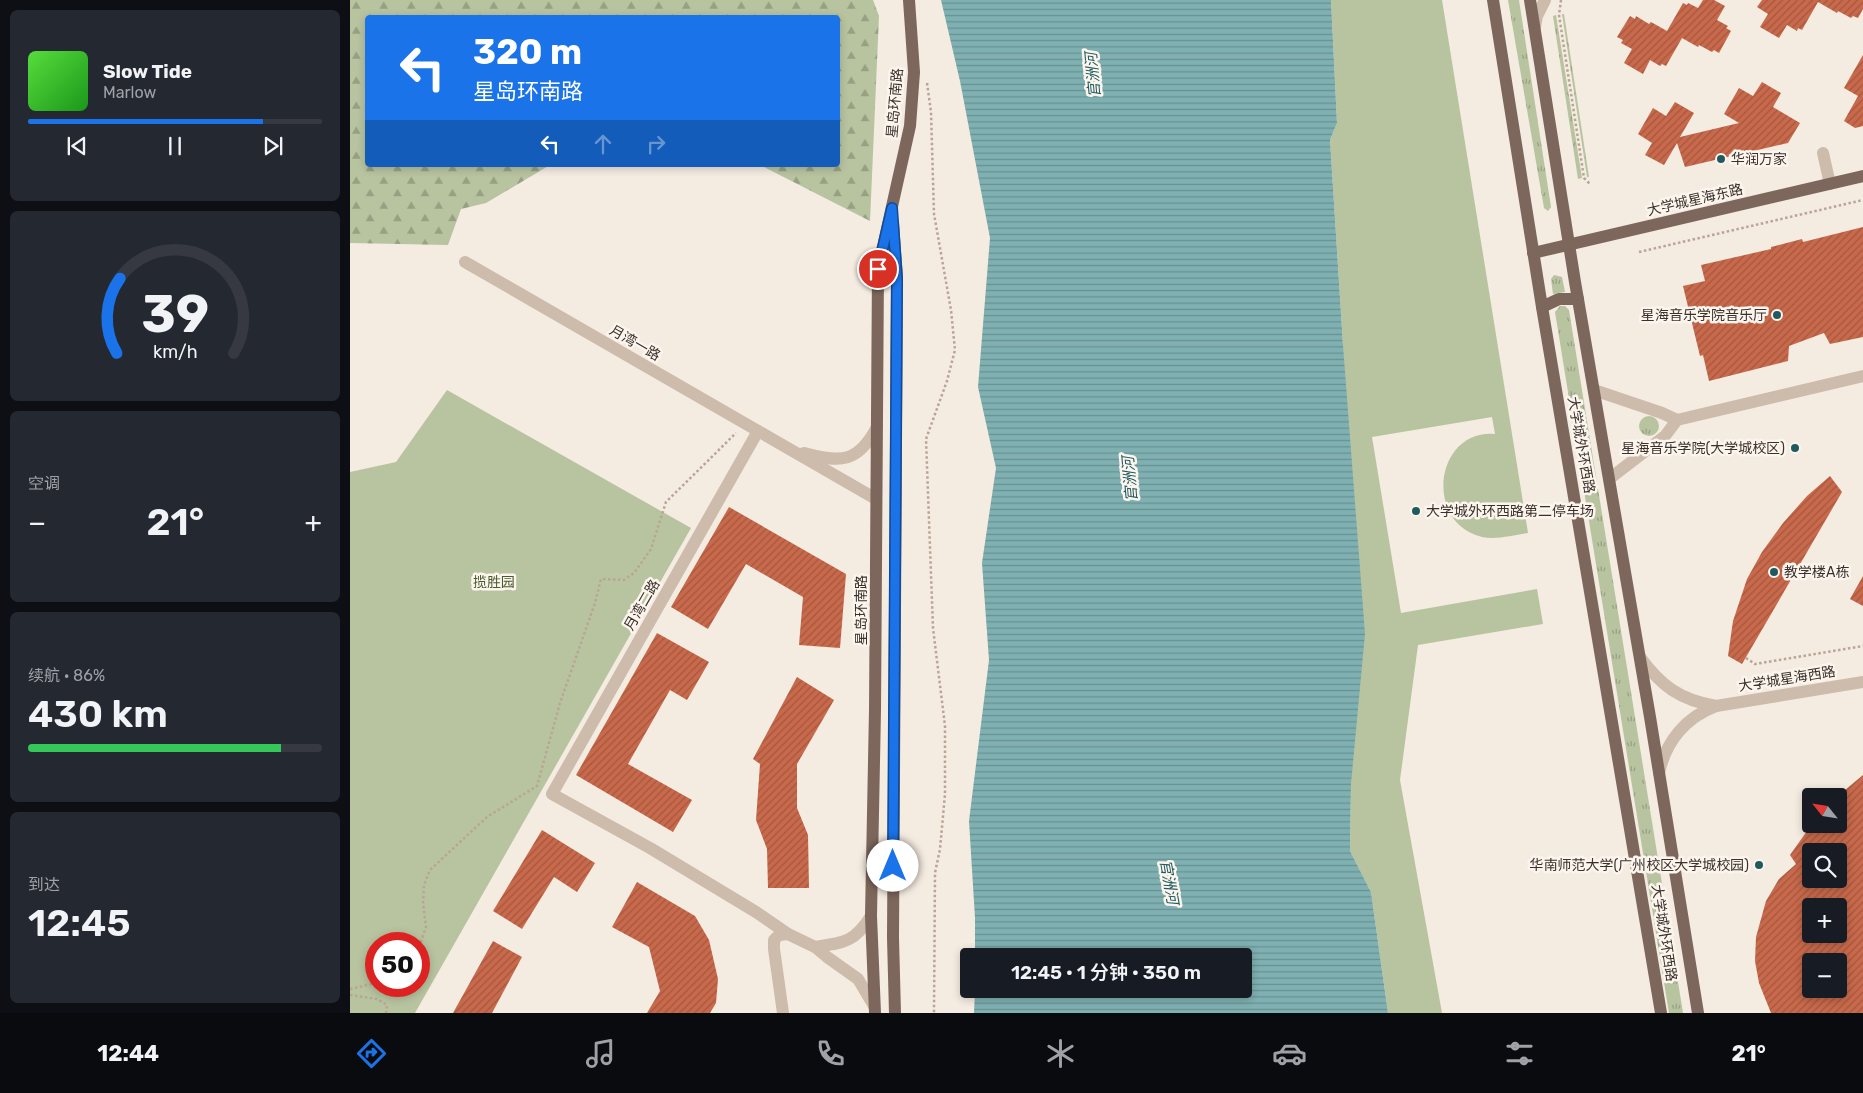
<!DOCTYPE html>
<html lang="zh">
<meta charset="utf-8">
<style>
body{margin:0;font-family:Rubik,"Noto Sans SC",sans-serif;background:#242831;color:#f1f3f6;height:100vh;display:flex;flex-direction:column;font-size:19px;white-space:nowrap}
*{box-sizing:border-box;margin:0}
p{font-size:16px;color:#9ea1a6}
.icon{flex:none;width:28px;height:28px;fill:none;stroke:currentColor;stroke-width:2;stroke-linecap:round;stroke-linejoin:round}
.map{position:relative;flex:1;overflow:hidden}
.details{display:flex;flex-direction:column;gap:10px;padding:10px;background:#0d0f14;width:350px}
.details>*{flex:none}
.guide{position:absolute;left:15px;top:15px;width:475px;height:152px;border-radius:5px;box-shadow:0 2px 8px #0003;background:#1a73e8;color:#fff;overflow:hidden}
.needle{width:32px;rotate:300deg}
.tools{position:absolute;left:1452px;top:788px;display:grid;gap:10px}
.tools a{display:grid;place-items:center;width:45px;height:45px;border-radius:5px;background:#171b24;box-shadow:0 2px 8px #0003;font-size:25px}
.speed{position:absolute;left:15px;top:932px;display:flex;gap:10px;font-size:25px;font-weight:700;text-align:center}
.speed>*{display:grid;place-content:center;width:65px;height:65px;border-radius:50%;background:#171b24;box-shadow:0 2px 8px #0003;line-height:1}
.speed .limit{border:8px solid #d22;background:#fff;color:#111}
.pin{position:absolute;display:grid;place-items:center;width:42px;height:42px;color:#fff;margin:-21px;border:2px solid #fff;border-radius:50%;box-shadow:0 1px 5px #0007}
.me{position:absolute;width:55px;margin:-28px;rotate:0deg;stroke-linejoin:round;filter:drop-shadow(0 0 4px #0008)}
.turn{display:flex;align-items:center;gap:18px;height:105px;padding:0 25px;font-size:22px}
.turn .icon{width:65px;height:65px;stroke-width:2.5}
.turn b{display:block;font-size:35px;line-height:42px}
.lanes{display:flex;align-items:center;height:48px;padding:0 25px;background:#0003;justify-content:center;gap:25px;direction:ltr}
.lanes .off{opacity:.35}
.big{font-size:38px;font-weight:600;line-height:1.1}
.details .tile{flex:1;display:flex;flex-direction:column;justify-content:center;gap:8px;min-width:0;padding:0 18px;border-radius:8px;background:#242831}
.details .dial{align-items:center;gap:0}
.dial svg{height:130px;overflow:visible;fill:none;stroke:#363941;stroke-width:7;stroke-linecap:round;text-anchor:middle}
.dial text{fill:#f1f3f6;stroke:none}
.song{display:flex;align-items:center;gap:15px}
.cover{width:60px;height:60px;border-radius:8px;background:linear-gradient(135deg,hsl(110 70% 55%),hsl(120 70% 35%))}
.played{height:5px;border-radius:2px;background:linear-gradient(90deg,#1a73e8 80%,#363941 80%)}
.keys{display:flex;justify-content:space-around;direction:ltr}
.heat{display:flex;justify-content:space-between;align-items:center;font-size:28px;direction:ltr}
.charge{height:8px;border-radius:4px;background:linear-gradient(90deg,#34c759 86%,#363941 0)}
.trip{position:absolute;left:610px;top:948px;width:292px;height:50px;border-radius:5px;background:#171b24;box-shadow:0 2px 8px #0003;font-weight:600;line-height:50px;text-align:center}
.tab-bar{display:flex;height:80px;justify-content:space-around;align-items:center;background:#090b0e;color:#9ea1a6}
.tab-bar .icon{width:35px;height:35px}
.tab-bar .active{color:#1a73e8}
.tab-bar b{font-size:22px;color:#f1f3f6}
main{display:flex;flex:1;min-height:0}
.map>svg:first-child{display:block}
</style>
<main>
<section class="details">
<div class="tile">
<div class="song"><i class="cover"></i><div><b>Slow Tide</b><p>Marlow</p></div></div>
<div class="played"></div>
<div class="keys"><svg class="icon" aria-label="previous" viewBox="0 0 24 24"><path d="M18 5L8 12l10 7zM5 5v14"/></svg><svg class="icon" aria-label="pause" viewBox="0 0 24 24"><path d="M8 5v14M16 5v14"/></svg><svg class="icon" aria-label="next" viewBox="0 0 24 24"><path d="M6 5l10 7-10 7zM19 5v14"/></svg></div>
</div>
<div class="tile dial"><svg viewBox="0 0 100 80">
<path d="M14 69A42 42 0 1 1 86 69"/>
<path d="M14 69A42 42 0 0 1 16 23" stroke="#1a73e8"/>
<text x="50" y="56" font-size="32" font-weight="700">39</text>
<text x="50" y="72" font-size="11">km/h</text>
</svg></div>
<div class="tile"><p>空调</p>
<div class="heat"><a>−</a><b class="big">21°</b><a>+</a></div>
</div>
<div class="tile"><p>续航 · 86%</p><b class="big">430 km</b><div class="charge"></div></div>
<div class="tile"><p>到达</p><b class="big">12:45</b></div>
</section>
<div class="map">
<svg width="1513" height="1013" viewBox="0 0 1513 1013">
<defs>
<pattern id="grass-tufts" width="24" height="20" patternUnits="userSpaceOnUse" patternTransform="scale(1.25)"><rect width="24" height="20" fill="#b8c4a0"/><path d="M3 7l-1-3M5 7V3M7 7l1-3M15 17l-1-3M17 17v-4M19 17l1-3" fill="none" stroke="#97a083"/></pattern>
<pattern id="forest-firs" width="22" height="20" patternUnits="userSpaceOnUse" patternTransform="scale(1.25)"><rect width="22" height="20" fill="#b8c4a0"/><path d="M5 1l3.5 6h-7zM16 11l3.5 6h-7z" fill="#97a083"/></pattern>
<pattern id="water-rules" width="6" height="5" patternUnits="userSpaceOnUse" patternTransform="scale(1.25)"><rect width="6" height="5" fill="#7fb0b2"/><path d="M0 2.5h6" fill="none" stroke="#699091"/></pattern>
<pattern id="building-hatch" width="6" height="6" patternUnits="userSpaceOnUse" patternTransform="scale(1.25)"><rect width="6" height="6" fill="#c8694b"/><path d="M-1 1l2-2M0 6l6-6M5 7l2-2" fill="none" stroke="#a4573f"/></pattern>
</defs>
<rect width="100%" height="100%" fill="#f4ebe1"/>
<g fill="url(#grass-tufts)">
<path d="M1158 0H1169L1201 207 1198 211 1194 208Z"/>
<path d="M1212 14H1214L1239 177H1237Z"/>
<path d="M1206 15 1232 178 1228 179 1203 16Z"/>
<path d="M1204 275 1212 277 1215 292 1203 294 1201 279Z"/>
<path d="M1210 306H1215L1219 310 1333 1013H1319L1205 312Z"/>
<circle cx="1299" cy="426" r="10"/>
</g>
<path fill="url(#forest-firs)" d="M0 0H523L529 16 520 221 410 165H488V18H18V165H200L136 203 111 209 98 245 0 243Z"/>
<g fill="#b8c4a0" fill-rule="evenodd">
<path d="M981 0H1092L1178 533C1164 535 1147 540 1132 537 1073 523 1085 429 1145 434L1142 417 1022 437 1051 613 1187 589 1193 624 1068 645 1050 780 1092 1013H1038L1021 892 1000 851 1001 784 993 345 980 140 987 123Z"/>
<path d="M97 390 341 528 65 1013H0V472L46 462ZM26 944H69V986H26Z"/>
</g>
<path fill="url(#water-rules)" d="M591 0H981L987 123 980 140 993 345 1015 634 1001 784 1000 851 1021 892 1038 1013H624L625 989H894V956H625V918L619 821 639 660 632 563 646 468 628 387 640 238 610 81Z"/>
<g fill="url(#building-hatch)" fill-rule="evenodd">
<path d="M1353 0H1364L1375 6 1367 20 1378 26 1376 28 1381 31 1369 53 1364 50 1362 52 1349 45 1348 47 1332 38 1316 66 1312 64 1310 66 1300 60 1293 74 1274 63 1282 49 1271 43 1273 40 1267 37 1280 16 1285 19 1286 16 1299 24 1301 22 1317 31 1333 3 1337 5 1338 3 1348 8Z"/>
<path d="M1412 0H1513V9L1508 18 1503 16 1501 18 1488 11 1487 13 1468 2 1452 30 1448 28 1447 31 1437 25 1429 38 1410 27 1418 14 1407 7Z"/>
<path d="M1513 55V126L1505 128 1494 121 1508 96 1494 88Z"/>
<path d="M1412 82 1431 93 1423 107 1450 123 1438 143 1335 167 1327 143 1314 165 1295 155 1302 143 1288 134 1303 108 1316 116 1325 102 1344 113 1330 137 1389 123 1374 114 1389 88 1403 96Z"/>
<path d="M1513 227V337L1480 344 1474 333 1439 346 1438 361 1359 381 1353 355 1350 356 1333 286 1355 281 1351 265 1421 249V247L1452 239 1453 242Z"/>
<path d="M1480 476 1492 492 1392 664 1378 656 1383 621 1397 579 1412 552 1433 523 1457 496Z"/>
<path d="M379 507 496 574 490 648 449 645 453 597 396 564 358 629 321 607Z"/>
<path d="M1513 576V606L1500 599Z"/>
<path d="M307 633 359 662 337 700 320 690 278 764 342 800 323 832 226 775Z"/>
<path d="M447 677 484 700 447 764V808L458 835 459 888H418L417 849 406 820 410 764 403 759Z"/>
<path d="M1513 775V1013H1421L1409 983 1405 961 1406 937 1416 901 1429 879 1446 864 1440 855 1462 824H1489V795ZM1461 851H1489V879H1461ZM1461 906H1489V934H1461ZM1461 961H1489V989H1461Z"/>
<path d="M192 830 245 863 227 892 204 877 172 929 143 911Z"/>
<path d="M287 882 345 916 359 940 368 979 366 1003 360 1013H297L310 991 299 947 262 927Z"/>
<path d="M143 941 172 957 142 1013H103Z"/>
</g>
<g fill="none" stroke-linecap="round" stroke-linejoin="round">
<g stroke="#b9a596" stroke-width="2.5" stroke-dasharray="2.5 2.5" stroke-linecap="butt">
<path d="M1211 0 1209 15 1234 178 1240 184"/>
<path d="M577 83 581 112 584 214 601 310 605 350 597 381 576 439 583 628 595 726V794L590 849 585 873 584 1013"/>
<path d="M1289 252 1513 200"/>
<path d="M1396 658 1405 664 1513 646"/>
<path d="M69 947 76 927 73 903 74 885 80 870 137 817 187 786 210 703 245 603 251 579 274 580 284 573 301 549 316 502 386 433"/>
<path d="M0 989 26 983"/>
<path d="M0 995 27 999 37 1005 36 1013"/>
</g>
<g stroke="#cdbbac" stroke-width="12">
<path d="M1185 27 1187 16 1195 0"/>
<path d="M1473 153 1480 184"/>
<path d="M115 262 526 499"/>
<path d="M1244 390 1312 413 1327 420 1315 436 1259 479"/>
<path d="M1327 420 1513 376"/>
<path d="M408 431 202 794 300 848 406 912 438 934 465 947 477 957 508 979 524 1006"/>
<path d="M454 453C491 463 508 463 527 427"/>
<path d="M1290 657C1311 686 1330 700 1366 706"/>
<path d="M1309 773C1316 741 1336 717 1366 706L1513 682"/>
<path d="M465 947C494 943 505 942 521 916"/>
<path d="M433 1013 424 949V940L429 935 438 934"/>
</g>
<g stroke="#7d675c" stroke-width="12">
<path d="M1143 0 1192 307 1311 1013"/>
<path d="M1180 0 1225 282 1300 717 1348 1013"/>
<path d="M543 223 547 279 543 938 545 1013"/>
<path d="M1183 253 1513 176"/>
<path d="M1192 307 1209 299H1228"/>
<path d="M525 1013 521 916 525 710 528 269 560 126 564 72 559 0"/>
</g>
</g>
<g fill="none" stroke-linecap="round" stroke-linejoin="round">
<g stroke="#114b97" stroke-width="12">
<path id="route" d="M528 269 542 208 547 279 543 866"/>
</g>
<use href="#route" stroke="#1a73e8" stroke-width="9"/>
</g>
<g fill="#1f5a5e" stroke="#fbf5ee" stroke-width="2">
<circle cx="1371" cy="159" r="5"/>
<circle cx="1427" cy="315" r="5"/>
<circle cx="1445" cy="448" r="5"/>
<circle cx="1066" cy="511" r="5"/>
<circle cx="1424" cy="572" r="5"/>
<circle cx="1409" cy="865" r="5"/>
</g>
<g text-anchor="middle" dominant-baseline="central" stroke-width="5" stroke-linejoin="round" paint-order="stroke">
<g font-size="14" fill="#3b302b" stroke="#fbf5ee">
<text transform="translate(545 103) rotate(-85)">星岛环南路</text>
<text transform="translate(1345 200) rotate(-13)">大学城星海东路</text>
<text transform="translate(285 343) rotate(30)">月湾一路</text>
<text transform="translate(1231 445) rotate(80)">大学城外环西路</text>
<text transform="translate(292 605) rotate(-60)">月湾二路</text>
<text transform="translate(511 610) rotate(-90)">星岛环南路</text>
<text transform="translate(1437 679) rotate(-9)">大学城星海西路</text>
<text transform="translate(1314 933) rotate(81)">大学城外环西路</text>
</g>
<g font-size="14" fill="#3b302b" stroke="#fbf5ee" text-anchor="start">
<text x="1381" y="159">华润万家</text>
<text x="1417" y="315" text-anchor="end">星海音乐学院音乐厅</text>
<text x="1435" y="448" text-anchor="end">星海音乐学院(大学城校区)</text>
<text x="1076" y="511">大学城外环西路第二停车场</text>
<text x="1434" y="572">教学楼A栋</text>
<text x="1399" y="865" text-anchor="end">华南师范大学(广州校区大学城校园)</text>
</g>
<g font-size="14" fill="#4a5a2e" stroke="#fbf5ee">
<text x="144" y="582">揽胜园</text>
</g>
<g font-size="15" font-style="italic" fill="#1f5a5e" stroke="#fbf5ee">
<text transform="translate(743 75) rotate(-95)">官洲河</text>
<text transform="translate(780 479) rotate(-95)">官洲河</text>
<text transform="translate(819 882) rotate(80)">官洲河</text>
</g>
</g>
</svg>
<div class="tools">
<a><svg class="needle" viewBox="-14 -14 28 28"><path d="M0-13l5 13h-10z" fill="#e53935"/><path d="M0 13l5-13h-10z" fill="#9ea1a6"/></svg></a>
<a><svg class="icon" aria-label="search" viewBox="0 0 24 24"><circle cx="10" cy="10" r="6"/><path d="M15 15l6 6"/></svg></a>
<a>+</a>
<a>−</a>
</div>
<div class="speed"><div class="limit">50</div></div>
<div class="pin" style="left:528px;top:269px;background:#d93025"><svg class="icon" aria-label="arrive" viewBox="0 0 24 24"><path d="M6 21V4h12l-3 4 3 4H6"/></svg></div>
<svg class="me" style="left:543px;top:866px" viewBox="-20 -20 40 40"><circle r="19" fill="#fff"/><path d="M0-13L10 11 0 6-10 11z" fill="#1a73e8"/></svg>
<div class="trip">12:45 · 1 分钟 · 350 m</div>
<div class="guide">
<div class="turn"><svg class="icon" aria-label="left" viewBox="0 0 24 24"><path d="M17 20v-9H6M10 6l-5 5 5 5"/></svg><div><b>320 m</b>星岛环南路</div></div>
<div class="lanes"><svg class="icon" aria-label="left" viewBox="0 0 24 24"><path d="M17 20v-9H6M10 6l-5 5 5 5"/></svg><svg class="icon off" aria-label="ahead" viewBox="0 0 24 24"><path d="M12 20V5M6 11l6-6 6 6"/></svg><svg class="icon off" aria-label="right" viewBox="0 0 24 24"><path d="M7 20v-9h11M14 6l5 5-5 5"/></svg></div>
</div>
</div>
</main>
<nav class="tab-bar">
<b>12:44</b>
<svg class="icon active" aria-label="directions" viewBox="0 0 24 24"><path d="M12 3l9 9-9 9-9-9zM9 14v-3h6M13 9l2 2-2 2"/></svg>
<svg class="icon" aria-label="music" viewBox="0 0 24 24"><path d="M9 18V5l10-2v13"/><circle cx="6" cy="18" r="3"/><circle cx="16" cy="16" r="3"/></svg>
<svg class="icon" aria-label="phone" viewBox="0 0 24 24"><path d="M5 4h4l2 5-3 2q2 4 5 5l2-3 5 2v4C11 20 4 13 5 4z"/></svg>
<svg class="icon" aria-label="climate" viewBox="0 0 24 24"><path d="M12 3v18M4 7l16 10M4 17L20 7"/></svg>
<svg class="icon" aria-label="car" viewBox="0 0 24 24"><path d="M5 17H2v-5l4-1 3-4h7l3 4 3 1v5h-3M9 17h6M6 11h13"/><circle cx="7" cy="17" r="2"/><circle cx="17" cy="17" r="2"/></svg>
<svg class="icon" aria-label="filters" viewBox="0 0 24 24"><path d="M4 7h16M4 17h16"/><circle cx="9" cy="7" r="2"/><circle cx="15" cy="17" r="2"/></svg>
<b>21°</b>
</nav>
